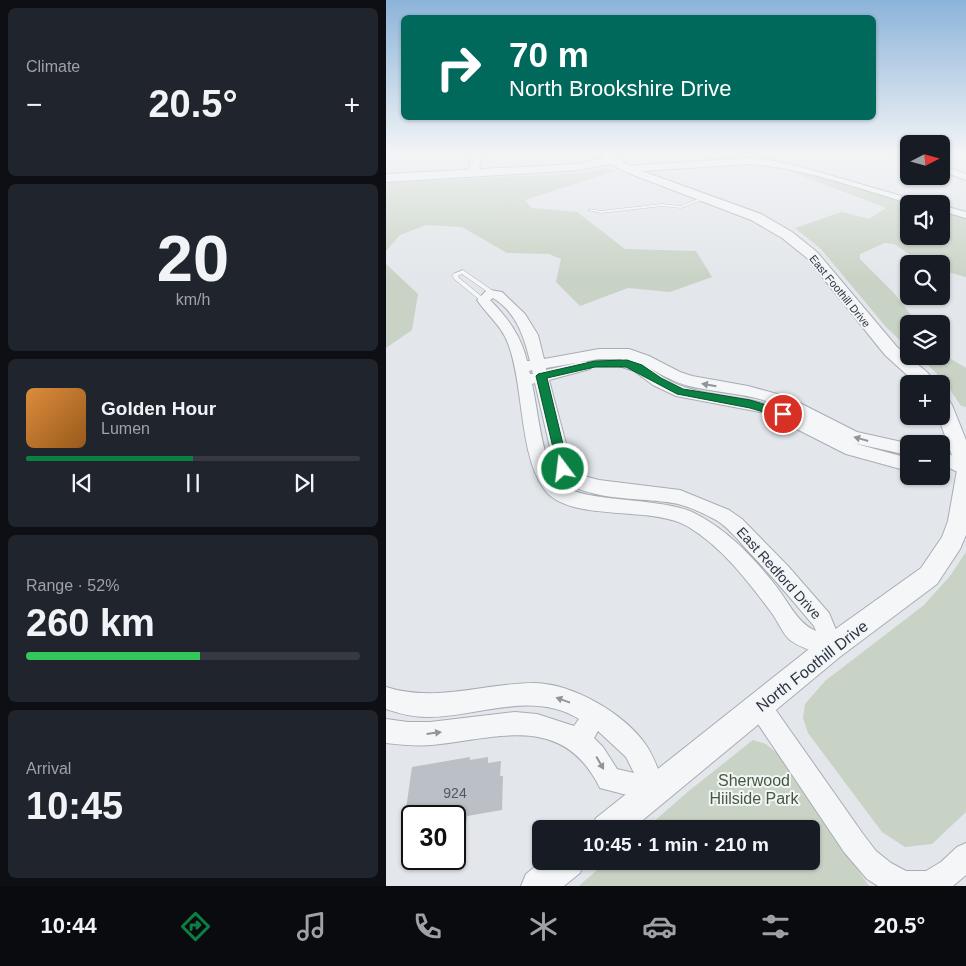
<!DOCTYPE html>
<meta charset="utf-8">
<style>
body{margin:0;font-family:Arial,sans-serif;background:#20242c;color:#f1f3f6;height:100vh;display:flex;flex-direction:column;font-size:19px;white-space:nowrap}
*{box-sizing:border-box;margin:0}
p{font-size:16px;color:#9ea1a6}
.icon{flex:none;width:28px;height:28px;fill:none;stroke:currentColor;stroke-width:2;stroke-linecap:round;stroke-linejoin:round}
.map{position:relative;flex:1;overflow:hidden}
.panel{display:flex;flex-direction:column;gap:8px;padding:8px;background:#0d0f14;width:386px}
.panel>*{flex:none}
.top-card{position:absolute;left:15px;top:15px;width:475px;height:105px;border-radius:8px;box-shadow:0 1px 4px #0004;background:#00695c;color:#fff;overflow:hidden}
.needle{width:32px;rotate:84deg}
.controls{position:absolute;left:514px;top:135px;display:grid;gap:10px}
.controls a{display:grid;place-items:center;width:50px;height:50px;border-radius:8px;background:#171b24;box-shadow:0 1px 4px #0004;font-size:25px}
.speed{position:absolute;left:15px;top:805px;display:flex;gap:10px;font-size:25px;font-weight:700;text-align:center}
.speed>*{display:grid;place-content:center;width:65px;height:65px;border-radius:50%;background:#171b24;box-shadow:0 1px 4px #0004;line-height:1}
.speed .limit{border:2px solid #111;border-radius:8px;background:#fff;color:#111}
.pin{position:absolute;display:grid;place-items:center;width:42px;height:42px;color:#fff;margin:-21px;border:2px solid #fff;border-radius:50%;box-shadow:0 1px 5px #0007}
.me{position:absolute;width:55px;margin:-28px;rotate:345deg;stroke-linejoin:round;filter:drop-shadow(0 0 4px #0008)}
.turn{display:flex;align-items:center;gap:18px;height:105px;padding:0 25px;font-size:22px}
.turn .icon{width:65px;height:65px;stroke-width:2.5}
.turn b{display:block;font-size:35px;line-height:42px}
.big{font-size:38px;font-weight:600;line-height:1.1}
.panel .card{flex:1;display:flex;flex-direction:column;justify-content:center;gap:8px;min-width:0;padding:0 18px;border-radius:8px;background:#20242c}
.panel .dial{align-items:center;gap:0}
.dial b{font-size:65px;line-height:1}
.song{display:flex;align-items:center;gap:15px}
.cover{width:60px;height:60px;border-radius:8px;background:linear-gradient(135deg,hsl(30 70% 55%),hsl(30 70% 35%))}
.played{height:5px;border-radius:2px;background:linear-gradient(90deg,#0b8043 50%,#363941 50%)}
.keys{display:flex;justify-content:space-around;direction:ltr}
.heat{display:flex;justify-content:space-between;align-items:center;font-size:28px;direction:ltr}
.charge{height:8px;border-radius:4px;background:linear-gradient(90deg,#34c759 52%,#363941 0)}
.trip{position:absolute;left:146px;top:820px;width:288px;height:50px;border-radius:8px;background:#171b24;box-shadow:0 1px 4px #0004;font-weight:600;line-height:50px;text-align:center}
.tabs{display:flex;height:80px;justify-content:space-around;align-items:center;background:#090b0e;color:#9ea1a6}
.tabs .icon{width:35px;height:35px}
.tabs .on{color:#0b8043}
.tabs b{font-size:22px;color:#f1f3f6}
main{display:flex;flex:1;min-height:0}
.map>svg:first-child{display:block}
</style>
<main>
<section class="panel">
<div class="card"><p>Climate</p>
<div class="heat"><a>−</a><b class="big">20.5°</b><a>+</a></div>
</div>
<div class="card dial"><b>20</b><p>km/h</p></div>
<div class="card">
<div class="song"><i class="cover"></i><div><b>Golden Hour</b><p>Lumen</p></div></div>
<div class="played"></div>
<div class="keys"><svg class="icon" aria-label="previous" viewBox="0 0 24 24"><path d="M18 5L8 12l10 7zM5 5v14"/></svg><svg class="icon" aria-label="pause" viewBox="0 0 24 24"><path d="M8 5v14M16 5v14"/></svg><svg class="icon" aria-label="next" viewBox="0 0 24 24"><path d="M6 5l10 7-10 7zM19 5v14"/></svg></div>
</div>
<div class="card"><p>Range · 52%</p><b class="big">260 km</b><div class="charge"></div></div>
<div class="card"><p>Arrival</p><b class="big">10:45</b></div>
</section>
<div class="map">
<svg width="580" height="886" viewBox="0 0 580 886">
<rect width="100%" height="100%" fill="#e3e6ea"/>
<g fill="#c9d3c5">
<path d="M388 165 531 204H522V236H555V210L580 217V277L555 270V264H538L508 244 499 243 474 254V259L507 292 532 324H522V348L500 327 435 249 409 228 456 212 483 219 500 208Z"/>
<path d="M213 169H223L228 171 139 200 145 208 191 212 239 249 310 251 326 277 284 292 242 288 194 306 170 282 175 259 163 254 121 253 76 227 40 225 14 235 0 251V183L193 173Z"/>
<path d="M0 264 32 294 26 330 0 348Z"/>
<path d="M555 353 580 368V407L575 406 559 382 533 356H555Z"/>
<path d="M580 552V812L546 844 519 847 496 832 422 733 417 718 419 704 439 681 538 605 564 576Z"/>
<path d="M367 740 380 744 392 754 483 886H193L221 861H425V829H259L304 790Z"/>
</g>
<path fill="#bbbfc6" d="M84 757V760L102 757V763L115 761 114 776H117L116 810 81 816 80 824 69 826V816H19L26 767Z"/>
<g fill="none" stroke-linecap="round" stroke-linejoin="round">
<g stroke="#a8adb4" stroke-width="1">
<g id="service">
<path d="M317 197 321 198 295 208 276 206 215 213 202 210 204 209 215 211 276 204 295 206Z"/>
<path d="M77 270 110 293V295H106L76 274 72 276 73 278 100 300 97 302 95 301 68 279 66 275 67 274Z"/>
</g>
</g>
<g stroke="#a8adb4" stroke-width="2">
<g id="minor">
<path d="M86 154H96L92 173 87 176 82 173Z"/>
<path d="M362 158 379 159 412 166 543 204H526C473 189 416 167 362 164L241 172 236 169 241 166Z"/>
<path d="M555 165 580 174V180L555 171Z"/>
<path d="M555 205 580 212V218L555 211Z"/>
<path d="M104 290 116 292 139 314 152 335 158 359 213 349H243L263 356 294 372 306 376 362 386 402 397 471 432 525 444H522V455L467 443 522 458V471L460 454 379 413 290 396 267 385 248 371 233 366 231 363 236 359H213L160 368V370L199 361 204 363 206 366 204 369 163 380 187 470 194 475 213 480 294 490 343 510 356 519 402 566 443 613 457 647 454 655 446 658C433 653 416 649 404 640 396 633 392 621 385 612 361 580 336 547 301 526 264 505 182 523 158 489 133 454 138 388 123 346 117 327 102 316 91 300L100 291ZM107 298C130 312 138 336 144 361H141C135 336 122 318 104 300ZM264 368C277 376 289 382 303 386 335 394 370 393 399 409 366 397 331 398 298 387 286 383 274 376 264 368ZM146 370 147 374H144L143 371ZM149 383 169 469C187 504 258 496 292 504 304 507 319 514 330 520 343 528 353 541 363 552 386 576 407 601 428 626L430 631C411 623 402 601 390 586 367 557 342 530 308 513 274 496 192 504 173 482 156 463 152 410 146 384Z"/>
<path d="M555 451 580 461V476L555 464Z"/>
<path d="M149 683C187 684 238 713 260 745 269 758 274 775 280 790L277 799 268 802 214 788C177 713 113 738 46 745 30 746 15 745 0 743V719L22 722H44L129 712 151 714 188 726 193 719C146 690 92 717 42 717 27 717 14 714 0 709V687C50 703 98 683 149 683ZM212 731 240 757 248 773 231 769 217 747 208 738Z"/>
<path d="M374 696 382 699 477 834 490 851 505 863 520 871H540L555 862 571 847 580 843V875L567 886H492L481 879 458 852 366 715 363 707 366 699Z"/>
</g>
</g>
<g stroke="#a8adb4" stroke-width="2">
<g id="tertiary">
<path d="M214 154H227L245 167 375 214 406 232 431 252 511 347 542 373 549 384H531L499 355 421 258 396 238 365 220 237 171 225 164 192 170 0 182V174L192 164 218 158Z"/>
<path d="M555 397 562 399 566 405 580 440V535L574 549 551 584 455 656 246 829H205L210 818 437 638 535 568 556 537 562 521 571 470 552 416H555Z"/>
<path d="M156 861H198L194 873 178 886H135L140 874Z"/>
</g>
</g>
<use href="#service" fill="#f5f6f8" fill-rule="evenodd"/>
<use href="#minor" fill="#f5f6f8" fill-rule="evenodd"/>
<use href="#tertiary" fill="#f5f6f8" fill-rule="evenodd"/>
</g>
<defs><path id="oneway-solid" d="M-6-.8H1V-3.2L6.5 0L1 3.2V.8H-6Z" transform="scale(1.25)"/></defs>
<g fill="#90959c">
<use href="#oneway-solid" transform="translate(323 385) rotate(-170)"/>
<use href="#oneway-solid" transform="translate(475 439) rotate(-164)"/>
<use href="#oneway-solid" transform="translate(177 700) rotate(-160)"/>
<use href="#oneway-solid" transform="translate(48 733) rotate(-7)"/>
<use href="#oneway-solid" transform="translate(214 763) rotate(60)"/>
</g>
<linearGradient id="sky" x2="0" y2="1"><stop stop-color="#8cb4da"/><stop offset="0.55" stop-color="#f2f4f6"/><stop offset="1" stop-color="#f2f4f6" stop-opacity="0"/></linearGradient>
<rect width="580" height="278" fill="url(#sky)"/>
<path fill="#0b8043" stroke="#07532c" d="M241 360 256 365 275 378 297 389 364 400 401 411 402 414 397 418 364 408 291 394 240 367H209L161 378 183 469 182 473H173L150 376 152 374 209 361Z"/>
<g text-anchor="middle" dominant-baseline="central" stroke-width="4" stroke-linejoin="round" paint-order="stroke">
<g font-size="11" fill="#2c3440" stroke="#f2f5f7">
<text transform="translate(454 291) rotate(51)">East Foothill Drive</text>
</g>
<g font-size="14" fill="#2c3440" stroke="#f2f5f7">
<text transform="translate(393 573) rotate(48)">East Redford Drive</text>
</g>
<g font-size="14" fill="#505762">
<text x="69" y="793">924</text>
</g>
<g font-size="16" fill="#2c3440" stroke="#f2f5f7">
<text transform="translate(426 666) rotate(-38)">North Foothill Drive</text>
</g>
<g font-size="16" fill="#435a3b" stroke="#f2f5f7">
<text x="368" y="780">Sherwood<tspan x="368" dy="18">Hiilside Park</tspan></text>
</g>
</g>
</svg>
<div class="controls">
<a><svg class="needle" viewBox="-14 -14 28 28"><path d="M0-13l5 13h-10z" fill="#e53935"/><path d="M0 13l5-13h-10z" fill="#9ea1a6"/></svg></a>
<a><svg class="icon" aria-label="sound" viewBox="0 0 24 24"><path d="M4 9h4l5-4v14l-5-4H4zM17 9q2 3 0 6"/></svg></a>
<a><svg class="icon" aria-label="search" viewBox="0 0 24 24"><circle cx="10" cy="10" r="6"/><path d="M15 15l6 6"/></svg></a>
<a><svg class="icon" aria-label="layers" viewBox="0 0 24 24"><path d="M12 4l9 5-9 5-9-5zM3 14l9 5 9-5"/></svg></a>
<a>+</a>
<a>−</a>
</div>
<div class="speed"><div class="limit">30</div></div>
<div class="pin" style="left:397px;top:414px;background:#d93025"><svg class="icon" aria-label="arrive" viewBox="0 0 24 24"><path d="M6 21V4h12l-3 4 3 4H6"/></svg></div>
<svg class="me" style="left:177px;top:469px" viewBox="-20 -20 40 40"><circle r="17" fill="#0b8043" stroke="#fff" stroke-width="3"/><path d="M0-11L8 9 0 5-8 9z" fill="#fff"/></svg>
<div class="trip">10:45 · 1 min · 210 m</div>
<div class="top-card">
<div class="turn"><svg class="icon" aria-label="right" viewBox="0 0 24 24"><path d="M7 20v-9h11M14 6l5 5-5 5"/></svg><div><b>70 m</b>North Brookshire Drive</div></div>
</div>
</div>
</main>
<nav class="tabs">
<b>10:44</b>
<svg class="icon on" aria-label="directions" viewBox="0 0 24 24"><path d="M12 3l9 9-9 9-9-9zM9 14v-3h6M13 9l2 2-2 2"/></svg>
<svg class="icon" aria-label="music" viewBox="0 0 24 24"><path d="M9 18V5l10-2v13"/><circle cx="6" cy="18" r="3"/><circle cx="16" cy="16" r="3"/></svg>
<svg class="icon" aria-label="phone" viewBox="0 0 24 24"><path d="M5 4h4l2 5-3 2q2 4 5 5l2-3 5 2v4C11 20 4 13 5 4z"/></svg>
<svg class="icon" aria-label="climate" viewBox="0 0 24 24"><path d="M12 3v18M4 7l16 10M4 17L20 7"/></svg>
<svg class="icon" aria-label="car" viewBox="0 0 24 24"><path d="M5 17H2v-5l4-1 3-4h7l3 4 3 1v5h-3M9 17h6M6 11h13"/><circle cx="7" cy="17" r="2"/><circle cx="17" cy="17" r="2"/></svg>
<svg class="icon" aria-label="filters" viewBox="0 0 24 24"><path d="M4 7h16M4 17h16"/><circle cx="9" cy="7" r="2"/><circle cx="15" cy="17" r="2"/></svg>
<b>20.5°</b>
</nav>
